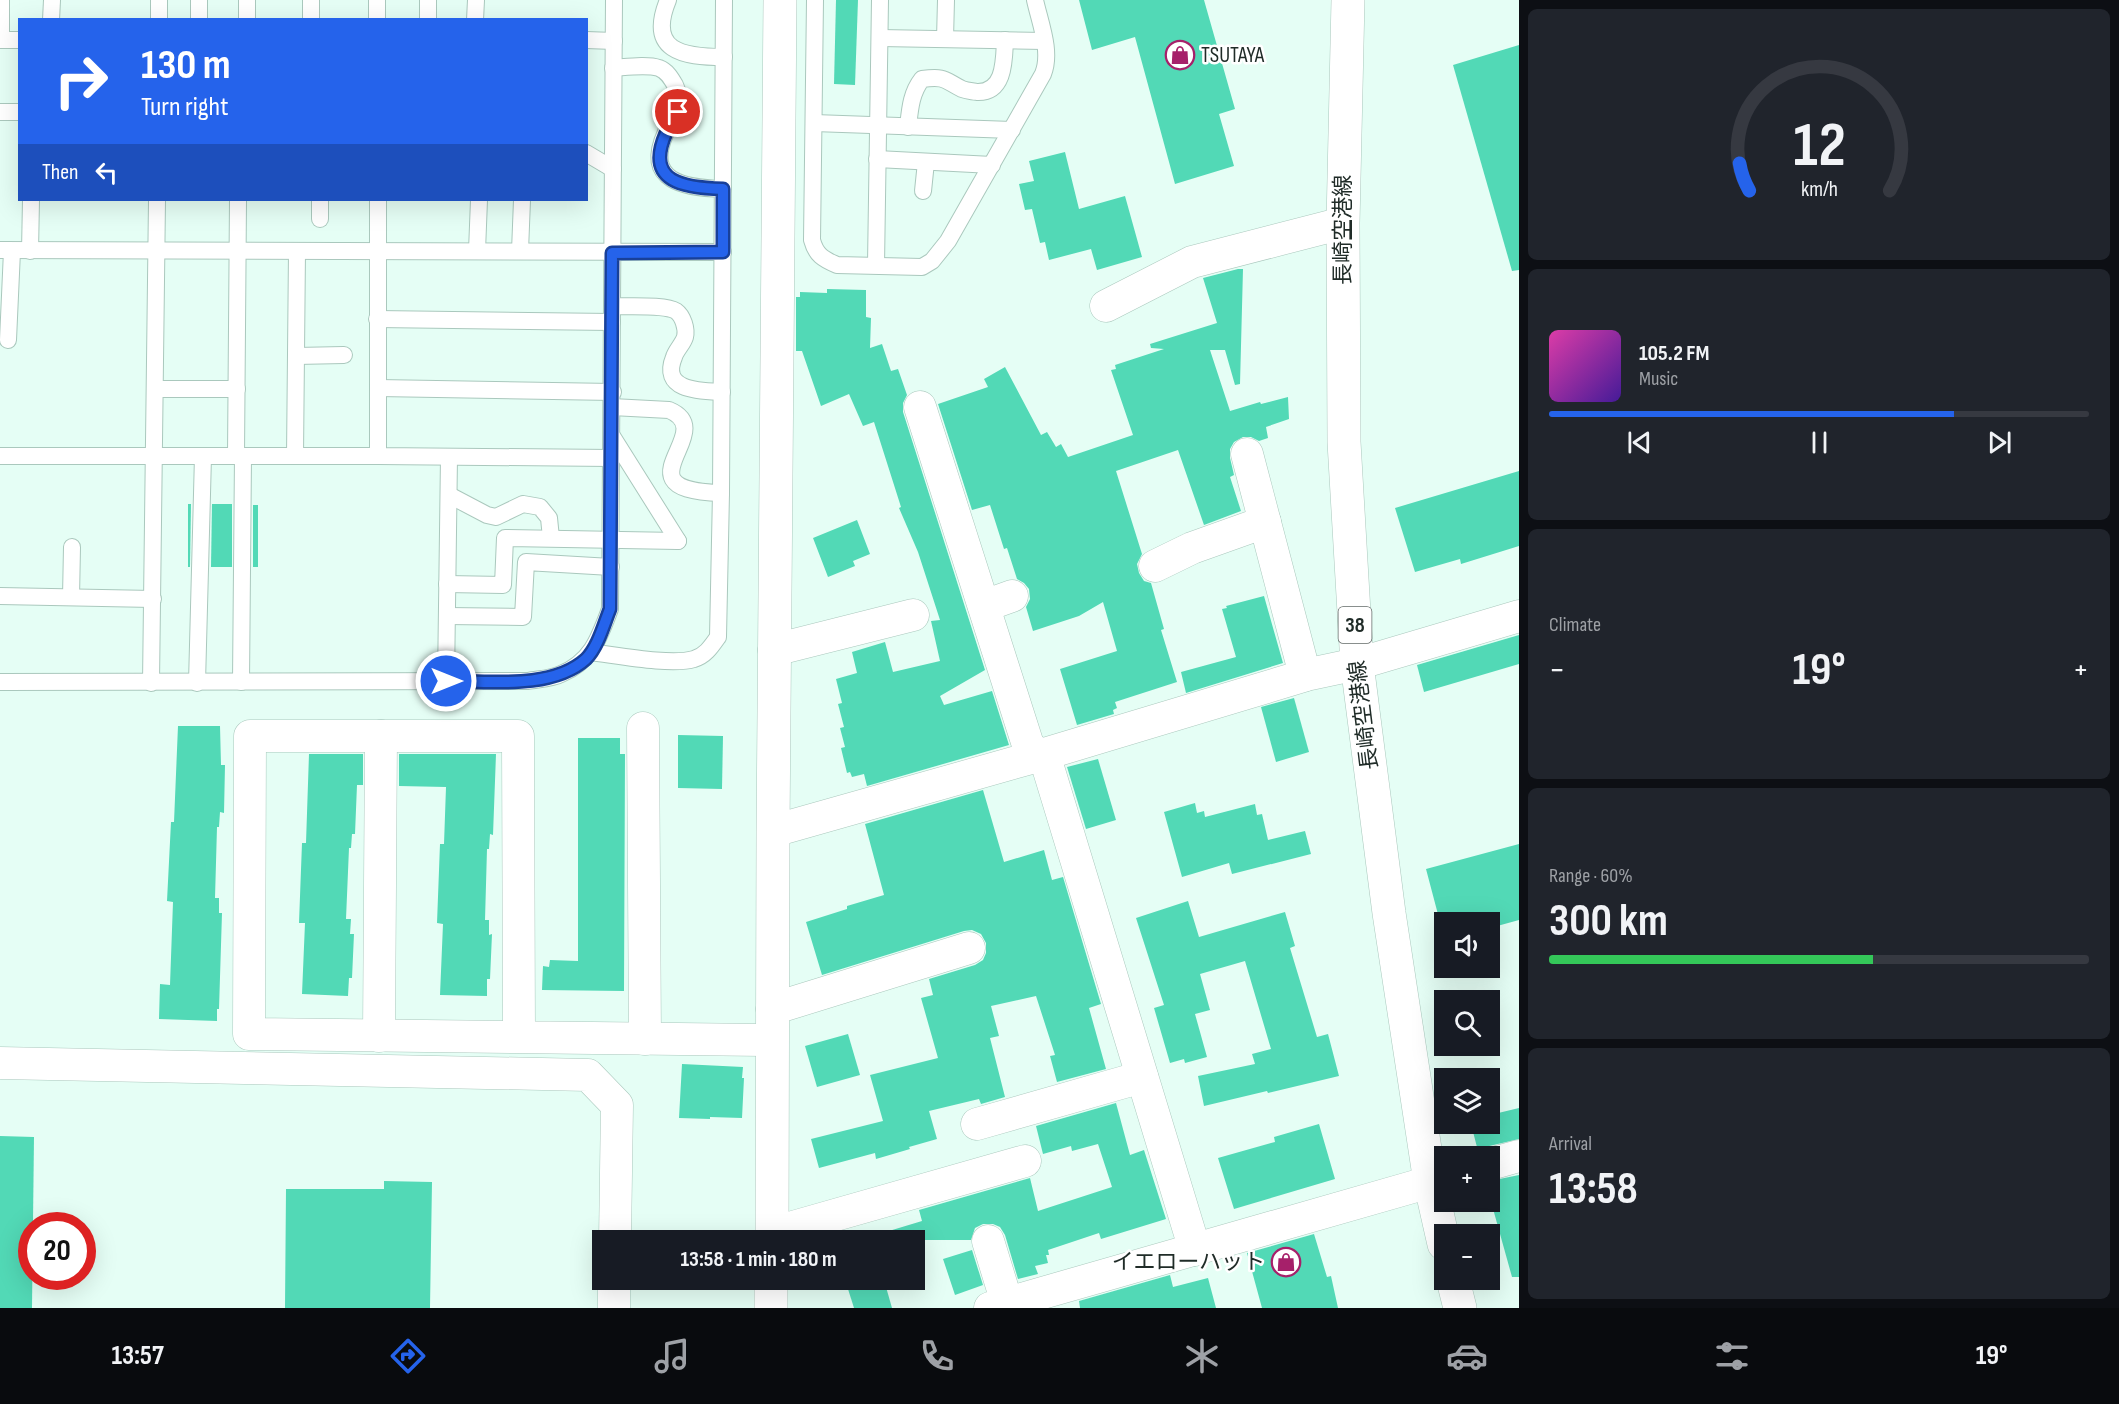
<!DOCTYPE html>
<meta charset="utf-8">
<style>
body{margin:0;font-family:"Sofia Sans Condensed","Noto Sans JP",sans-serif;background:#20242c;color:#f1f3f6;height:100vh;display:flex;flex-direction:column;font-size:22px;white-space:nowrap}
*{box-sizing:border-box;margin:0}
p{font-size:20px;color:#9ea1a6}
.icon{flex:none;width:33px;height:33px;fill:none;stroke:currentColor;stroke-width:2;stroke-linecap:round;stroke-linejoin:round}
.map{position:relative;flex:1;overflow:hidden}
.panel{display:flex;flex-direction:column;gap:9px;padding:9px;background:#0d0f14;width:600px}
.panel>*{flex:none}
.guide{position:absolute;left:18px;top:18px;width:570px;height:183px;border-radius:0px;box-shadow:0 6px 24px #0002;background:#2563eb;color:#fff;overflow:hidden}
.fabs{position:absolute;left:1434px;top:912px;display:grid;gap:12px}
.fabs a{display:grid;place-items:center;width:66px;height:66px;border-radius:0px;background:#171b24;box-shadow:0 6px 24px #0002;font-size:30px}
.speed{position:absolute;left:18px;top:1212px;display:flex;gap:12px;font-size:30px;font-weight:700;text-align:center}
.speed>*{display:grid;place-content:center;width:78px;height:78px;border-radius:50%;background:#171b24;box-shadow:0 6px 24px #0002;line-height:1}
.speed .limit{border:9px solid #d22;background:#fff;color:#111}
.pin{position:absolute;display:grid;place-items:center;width:51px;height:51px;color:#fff;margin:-26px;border:3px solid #fff;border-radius:50%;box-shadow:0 2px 6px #0007}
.me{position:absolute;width:66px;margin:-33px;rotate:90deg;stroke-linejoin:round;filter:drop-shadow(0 0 4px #0008)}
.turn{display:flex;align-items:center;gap:21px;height:126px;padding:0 24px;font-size:27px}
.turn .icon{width:78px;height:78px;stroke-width:2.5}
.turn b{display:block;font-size:42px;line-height:51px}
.then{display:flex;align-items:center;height:57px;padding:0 24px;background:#0003;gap:12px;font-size:22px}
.big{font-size:45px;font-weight:700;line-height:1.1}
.panel .widget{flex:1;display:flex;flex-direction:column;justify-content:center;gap:9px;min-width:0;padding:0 21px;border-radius:9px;background:#20242c}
.panel .dial{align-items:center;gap:0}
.dial svg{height:156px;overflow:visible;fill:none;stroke:#363941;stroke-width:7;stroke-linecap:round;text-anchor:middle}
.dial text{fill:#f1f3f6;stroke:none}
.song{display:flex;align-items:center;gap:18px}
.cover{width:72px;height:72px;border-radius:9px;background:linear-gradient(135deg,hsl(320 70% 55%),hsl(260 70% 35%))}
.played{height:6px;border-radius:3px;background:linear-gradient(90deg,#2563eb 75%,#363941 75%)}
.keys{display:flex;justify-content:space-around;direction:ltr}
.heat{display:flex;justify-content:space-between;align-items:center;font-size:33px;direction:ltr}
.charge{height:9px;border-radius:4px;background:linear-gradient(90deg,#34c759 60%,#363941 0)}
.trip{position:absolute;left:592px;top:1230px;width:333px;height:60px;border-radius:0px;background:#171b24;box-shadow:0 6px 24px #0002;font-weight:700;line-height:60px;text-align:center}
.dock{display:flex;height:96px;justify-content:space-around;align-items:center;background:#090b0e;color:#9ea1a6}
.dock .icon{width:42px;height:42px}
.dock .selected{color:#2563eb}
.dock b{font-size:27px;color:#f1f3f6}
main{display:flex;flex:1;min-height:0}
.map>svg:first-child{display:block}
</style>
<main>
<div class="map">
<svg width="1519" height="1308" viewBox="0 0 1519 1308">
<rect width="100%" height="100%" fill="#e5fef5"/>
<g fill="#52d9b6">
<path d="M836 0H858L855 85 834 84Z"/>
<path d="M1079 0H1204L1235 109 1219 114 1234 166 1175 184 1135 37 1092 50Z"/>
<path d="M1519 45V270L1512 271 1453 65Z"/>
<path d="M1065 152 1079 209 1125 196 1142 257 1097 270 1091 249 1049 260 1045 242 1040 243 1032 209 1025 210 1019 184 1034 181 1029 161Z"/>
<path d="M1238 269H1243L1240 384 1235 385 1225 350H1210L1230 411 1260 402 1261 404 1288 397 1289 419 1266 427 1268 438 1259 441 1251 437H1243L1234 442 1230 449V458L1234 475 1230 477 1241 511 1204 525 1178 450 1116 471 1142 554 1137 564 1139 573 1144 581 1151 583 1164 629 1161 630 1177 682 1115 702 1117 708 1113 710 1114 714 1077 725 1060 669 1117 651 1103 602 1079 616 1033 631 1026 607 1030 599 1029 589 1024 583 1017 579 1007 548 1004 549 990 505 972 510 938 404 988 387 984 379 1005 367 1041 435 1047 432 1056 447 1061 444 1068 457 1133 435 1111 370 1116 369 1115 365 1164 349 1151 348 1150 344 1217 323 1203 278Z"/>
<path d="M827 289 866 290V317L871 318 870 348 882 344 891 371 898 369 907 395 903 403V412L985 670 940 696 944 705 992 691 1009 745 867 786 864 774 852 777 850 772 847 773 841 748 845 747 840 728 844 727 838 704 842 703 836 679 857 673 852 652 885 642 893 672 940 661 931 621 940 620 918 552 899 508 901 507 874 422 863 426 849 394 821 406 802 351H796V297H800V292L827 293Z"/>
<path d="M1519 471V546L1461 564 1460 559 1415 572 1395 508Z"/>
<path d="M188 504H191L190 567H188Z"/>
<path d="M212 504H232V567H211Z"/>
<rect x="253" y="505" width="5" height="62"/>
<path d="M857 520 870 554 853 561 855 566 828 577 813 538Z"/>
<path d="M1264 596 1283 663 1186 693 1181 672 1236 657 1222 609 1227 608 1226 606Z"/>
<path d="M1519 635V664L1424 692 1417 665Z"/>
<path d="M1294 698 1309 752 1276 762 1261 707Z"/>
<path d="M178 726H220L221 765H225L224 813 220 812 219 827H217L215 898H219V913H222L219 1009H217V1021L159 1019 160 984 170 985 173 902 167 901 171 822H174Z"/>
<path d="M678 735 723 736 722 789 678 788Z"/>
<path d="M578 738H620V754H625L624 991 542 990 543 966 549 967 550 960 578 961Z"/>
<path d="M309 754H363V785H357L355 834H352L351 848H349L346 919H351L350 934H354L352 978H349L348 996 302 994 305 923H299L302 843H306Z"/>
<path d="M399 754H496L493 835 490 834 489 849H487L485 920H489V935L492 934 490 979H487V996L440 995 443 924 437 923 440 844H444L446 787 399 786Z"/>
<path d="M1098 759 1116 820 1086 829 1067 767Z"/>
<path d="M983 790 1004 862 1044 850 1052 880 1063 877 1101 1004 1089 1008 1106 1069 1057 1082 1050 1056 1055 1055 1036 996 991 1006 999 1036 990 1038 1005 1097 981 1104 979 1099 929 1111 937 1139 909 1147 910 1149 876 1159 875 1153 819 1168 811 1139 883 1121 870 1075 938 1058 921 998 933 995 929 979 975 965 983 960 986 953V943L981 934 972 930 964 931 822 975 806 922 847 909V906L884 895 865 824Z"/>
<path d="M1195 803 1197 813 1204 811 1205 817 1255 804 1257 815 1262 814 1268 840 1305 831 1311 854 1232 874 1229 863 1182 877 1164 812Z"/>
<path d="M1519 844V920L1490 928V922H1440L1426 869Z"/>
<path d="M1188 901 1199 937 1285 912 1295 946 1290 948 1317 1037 1328 1034 1339 1076 1268 1093 1267 1091 1204 1106 1198 1076 1255 1064 1252 1054 1271 1049 1245 961 1200 974 1210 1010 1195 1014 1207 1057 1185 1063 1184 1059 1170 1063 1154 1008 1164 1005 1136 918Z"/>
<path d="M848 1034 860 1075 817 1087 805 1046Z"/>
<path d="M682 1064 743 1067 742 1078H744L742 1118 710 1117V1119L679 1118Z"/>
<path d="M1116 1103 1130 1155 1144 1150 1166 1219 1101 1239 1099 1233 1048 1250 1049 1255H1046L1048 1263 1035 1266 1038 1274 1018 1279 1005 1235 1000 1227 993 1224H983L975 1228 971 1240H880L879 1234 922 1221 919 1210 1030 1178 1038 1211 1112 1187 1098 1144 1072 1151 1071 1146 1043 1154 1036 1126Z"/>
<path d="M1519 1108V1139L1485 1147 1478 1151 1471 1124H1490V1115Z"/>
<path d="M1319 1124 1335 1179 1234 1209 1218 1158 1271 1143 1275 1142 1274 1137Z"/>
<path d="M0 1136 34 1137 32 1308H0Z"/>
<path d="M1519 1175V1277H1512L1490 1198V1181Z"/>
<path d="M384 1181 432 1182 430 1308H285L286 1189H384Z"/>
<path d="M1314 1234 1327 1277 1331 1276 1338 1308H1262L1247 1253Z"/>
<path d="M972 1250 983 1285 955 1295 943 1259Z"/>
<path d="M1170 1275 1173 1287 1208 1278 1216 1308H1080L1079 1301Z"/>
<path d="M879 1280H884L892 1308H854L848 1289Z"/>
</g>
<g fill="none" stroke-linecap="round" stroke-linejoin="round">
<g stroke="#aac8bd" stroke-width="18">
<g id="service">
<path d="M377 0V20"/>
<path d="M668 0C647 51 682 57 724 57"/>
<path d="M815 0 812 240C816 255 823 259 837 265L922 267 932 261 948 241 1043 74C1052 52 1040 23 1035 0"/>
<path d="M51 20 52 0"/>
<path d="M159 20V0"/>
<path d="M199 20V0"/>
<path d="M247 20V0"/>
<path d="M311 20V0"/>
<path d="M428 20V0"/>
<path d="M475 20 476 0"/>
<path d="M880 38 1044 41"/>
<path d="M945 39 946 0"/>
<path d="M0 40H20"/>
<path d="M1 40V0"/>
<path d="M586 40 614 41"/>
<path d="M613 68C627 67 647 64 659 68 667 71 671 78 675 85 684 104 674 114 666 132 643 182 685 188 723 189"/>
<path d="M0 112H20"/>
<path d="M814 123 1012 130"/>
<path d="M908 127C910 109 911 93 922 79 946 76 944 80 962 89 967 91 972 91 977 92 1005 93 1004 60 1005 40"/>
<path d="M586 153 613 169"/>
<path d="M877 159 992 165"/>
<path d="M923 191 926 162"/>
<path d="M378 200V456L612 458"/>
<path d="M320 219V200"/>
<path d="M0 250 723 252"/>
<path d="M30 251 31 200"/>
<path d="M477 251 479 200"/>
<path d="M520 251 522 200"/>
<path d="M876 265 880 0"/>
<path d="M612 306C626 307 665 304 676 311 683 316 687 329 685 337 683 344 676 350 674 357 660 391 700 391 722 392"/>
<path d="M377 319 612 322"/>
<path d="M8 340 12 251"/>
<path d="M296 356 344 355"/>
<path d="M378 388 613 392"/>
<path d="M155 389H237"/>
<path d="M612 407 669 410C722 432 613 490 721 493"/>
<path d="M612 436 678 541"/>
<path d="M0 456H378"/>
<path d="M236 456 238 200"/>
<path d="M295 456 297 251"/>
<path d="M449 495 487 515 496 517 523 504 540 507 549 518 551 538"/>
<path d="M447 584 503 585 505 538 678 541"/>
<path d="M0 596 153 599"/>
<path d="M71 597 72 547"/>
<path d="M447 616 523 617 526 562 611 567"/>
<path d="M590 652C616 655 671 666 694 659 705 656 711 647 718 637L721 493 724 0"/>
<path d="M446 681 449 457"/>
<path d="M0 682 528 681C538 679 551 679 561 674 592 661 599 638 610 609L614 0"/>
<path d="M241 682 243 456"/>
<path d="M151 683 157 200"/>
<path d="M197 683 203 456"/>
</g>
</g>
<g stroke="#aac8bd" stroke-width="33">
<g id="minor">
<path d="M1106 306 1192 262 1343 223"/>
<path d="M920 407 1028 745 1047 764 1195 1250"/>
<path d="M1247 454 1305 675"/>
<path d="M1155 566 1192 548 1265 522"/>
<path d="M984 606 1012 596"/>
<path d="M774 650 913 615"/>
<path d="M643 728 645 1039"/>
<path d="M773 831 1038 756 1310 674 1357 664 1519 616"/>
<path d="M772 1009 969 948"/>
<path d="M379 1036 381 736"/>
<path d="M519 1037 518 736H250L249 1034 772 1040"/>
<path d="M0 1063 588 1075 617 1105 615 1240"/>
<path d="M977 1124 1142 1077"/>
<path d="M1490 1164 1519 1156"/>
<path d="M772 1233 1025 1161"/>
<path d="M988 1241 1007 1303"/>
<path d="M614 1308V1280"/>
<path d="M990 1308 1444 1178"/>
</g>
</g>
<g stroke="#aac8bd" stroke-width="34">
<g id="tertiary">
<path d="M772 1240 773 831 780 0"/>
<path d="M771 1308V1280"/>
</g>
</g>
<g stroke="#aac8bd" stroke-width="34">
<g id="primary">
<path d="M1348 0 1343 223 1344 442 1357 664 1389 913 1430 1182 1444 1244"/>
<path d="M1453 1280 1460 1308"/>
</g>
</g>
<use href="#service" stroke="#fff" stroke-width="16"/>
<use href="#minor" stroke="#fff" stroke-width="32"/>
<use href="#tertiary" stroke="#fff" stroke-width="33"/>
<use href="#primary" stroke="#fff" stroke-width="33"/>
</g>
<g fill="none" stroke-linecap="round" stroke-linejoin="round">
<g stroke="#184099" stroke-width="15">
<path id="route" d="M446 681C488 681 552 690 586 659 598 647 604 624 610 609L612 253 723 252V189C685 188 644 183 666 133 669 126 674 119 678 112"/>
</g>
<use href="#route" stroke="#2563eb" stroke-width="10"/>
</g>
<defs>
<g id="shop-ring" transform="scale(1.5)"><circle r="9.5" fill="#fff" stroke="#a6206a" stroke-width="1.5"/><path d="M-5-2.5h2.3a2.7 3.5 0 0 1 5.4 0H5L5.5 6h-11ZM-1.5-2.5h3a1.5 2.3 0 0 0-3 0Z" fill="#a6206a"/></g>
</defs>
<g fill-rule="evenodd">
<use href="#shop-ring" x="1180" y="55"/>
<use href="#shop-ring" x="1286" y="1262"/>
</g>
<g text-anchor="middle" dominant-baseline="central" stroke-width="5" stroke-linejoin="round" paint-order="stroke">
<rect fill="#fff" stroke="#636b68" stroke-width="1.5" x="1338.5" y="607" width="33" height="36" rx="4.5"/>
<g font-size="21" font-weight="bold" fill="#202c28">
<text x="1355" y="625">38</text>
</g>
<g font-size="22" fill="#202c28" stroke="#fff" text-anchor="start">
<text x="1201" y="55">TSUTAYA</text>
<text x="1265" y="1262" text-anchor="end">イエローハット</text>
</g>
<g font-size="22" fill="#202c28" stroke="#fff">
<text transform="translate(1343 230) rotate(-90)">長崎空港線</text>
<text transform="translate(1364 715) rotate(-97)">長崎空港線</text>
</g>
</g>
</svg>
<div class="fabs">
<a><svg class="icon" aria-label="sound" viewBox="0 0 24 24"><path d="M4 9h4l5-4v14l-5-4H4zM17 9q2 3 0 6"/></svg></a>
<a><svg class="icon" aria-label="search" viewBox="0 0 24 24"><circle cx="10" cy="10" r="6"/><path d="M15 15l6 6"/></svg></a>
<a><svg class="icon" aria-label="layers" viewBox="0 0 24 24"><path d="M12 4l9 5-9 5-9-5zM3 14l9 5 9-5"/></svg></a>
<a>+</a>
<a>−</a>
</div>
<div class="speed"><div class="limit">20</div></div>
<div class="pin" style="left:678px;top:112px;background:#d93025"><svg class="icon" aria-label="arrive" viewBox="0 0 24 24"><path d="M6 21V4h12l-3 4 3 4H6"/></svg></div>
<svg class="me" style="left:446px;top:681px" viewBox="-20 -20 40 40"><circle r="17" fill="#2563eb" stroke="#fff" stroke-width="3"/><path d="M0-11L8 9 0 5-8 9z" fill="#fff"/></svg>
<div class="trip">13:58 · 1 min · 180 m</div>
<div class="guide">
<div class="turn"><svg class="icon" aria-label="right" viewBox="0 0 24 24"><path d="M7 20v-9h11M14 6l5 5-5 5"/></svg><div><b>130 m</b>Turn right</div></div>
<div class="then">Then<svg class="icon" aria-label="left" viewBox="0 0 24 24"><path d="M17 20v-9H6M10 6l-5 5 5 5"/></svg></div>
</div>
</div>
<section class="panel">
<div class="widget dial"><svg viewBox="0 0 100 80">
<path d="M14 69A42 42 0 1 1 86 69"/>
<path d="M14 69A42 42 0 0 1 9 55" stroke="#2563eb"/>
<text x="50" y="56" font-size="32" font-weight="700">12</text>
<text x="50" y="72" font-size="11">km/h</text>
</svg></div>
<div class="widget">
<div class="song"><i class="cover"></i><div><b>105.2 FM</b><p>Music</p></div></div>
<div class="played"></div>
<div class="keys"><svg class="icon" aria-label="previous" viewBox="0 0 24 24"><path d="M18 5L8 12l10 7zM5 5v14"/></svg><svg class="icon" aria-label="pause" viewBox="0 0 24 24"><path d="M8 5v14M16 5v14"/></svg><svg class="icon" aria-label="next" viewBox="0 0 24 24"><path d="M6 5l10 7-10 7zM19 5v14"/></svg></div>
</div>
<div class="widget"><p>Climate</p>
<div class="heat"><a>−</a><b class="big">19°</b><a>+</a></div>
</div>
<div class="widget"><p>Range · 60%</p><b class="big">300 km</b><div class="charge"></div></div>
<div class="widget"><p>Arrival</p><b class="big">13:58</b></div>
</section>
</main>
<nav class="dock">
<b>13:57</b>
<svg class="icon selected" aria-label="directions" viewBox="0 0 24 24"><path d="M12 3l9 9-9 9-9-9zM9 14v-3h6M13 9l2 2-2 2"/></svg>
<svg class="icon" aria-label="music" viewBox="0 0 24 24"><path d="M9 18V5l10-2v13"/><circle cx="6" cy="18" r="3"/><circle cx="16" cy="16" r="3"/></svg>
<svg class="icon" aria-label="phone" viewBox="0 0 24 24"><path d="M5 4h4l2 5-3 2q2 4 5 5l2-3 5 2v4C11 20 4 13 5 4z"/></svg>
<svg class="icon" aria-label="climate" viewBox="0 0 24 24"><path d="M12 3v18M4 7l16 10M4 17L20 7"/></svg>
<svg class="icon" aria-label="car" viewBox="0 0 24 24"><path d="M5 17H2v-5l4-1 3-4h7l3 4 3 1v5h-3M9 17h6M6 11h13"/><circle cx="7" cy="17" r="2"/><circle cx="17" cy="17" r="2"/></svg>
<svg class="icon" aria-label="filters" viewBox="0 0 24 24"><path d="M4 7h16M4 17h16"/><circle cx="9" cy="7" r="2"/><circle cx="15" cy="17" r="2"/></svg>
<b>19°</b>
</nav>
